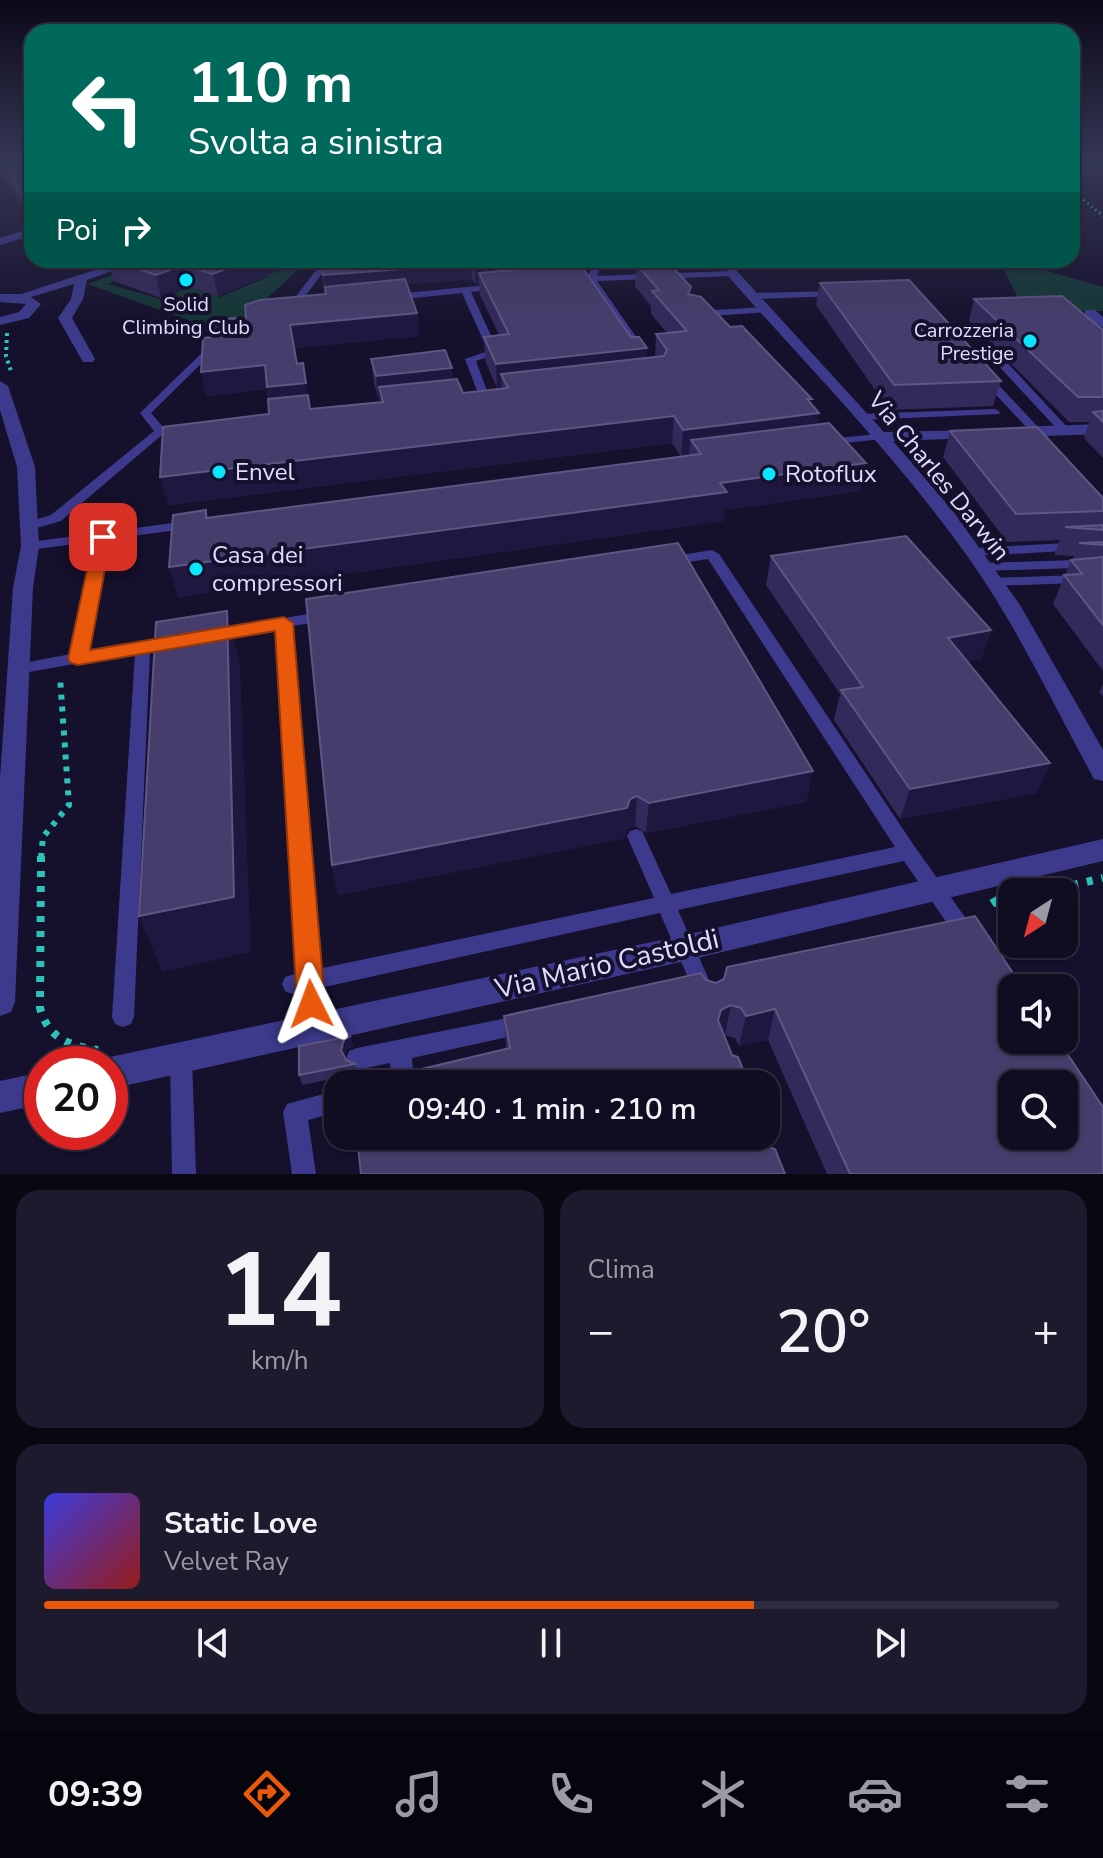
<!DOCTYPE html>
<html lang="it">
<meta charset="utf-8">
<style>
body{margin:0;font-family:"Nunito Sans",sans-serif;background:#1e1a2e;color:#f1f3f6;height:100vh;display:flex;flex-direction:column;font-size:30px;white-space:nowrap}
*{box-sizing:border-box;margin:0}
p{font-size:26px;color:#9c9ba5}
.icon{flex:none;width:44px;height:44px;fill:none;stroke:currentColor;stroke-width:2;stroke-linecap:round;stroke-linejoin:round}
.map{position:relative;height:1174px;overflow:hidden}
.drawer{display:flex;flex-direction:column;gap:16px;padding:16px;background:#090712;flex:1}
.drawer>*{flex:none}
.hud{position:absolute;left:24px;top:24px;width:1056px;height:244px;border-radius:24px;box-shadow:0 2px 6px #0004,0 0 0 2px #302c3f;background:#00695c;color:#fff;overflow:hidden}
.needle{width:52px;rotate:216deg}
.controls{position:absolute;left:998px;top:878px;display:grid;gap:16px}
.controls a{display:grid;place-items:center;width:80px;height:80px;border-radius:16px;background:#100c21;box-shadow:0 2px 6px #0004,0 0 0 2px #302c3f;font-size:40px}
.speed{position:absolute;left:24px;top:1046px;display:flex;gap:16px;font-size:40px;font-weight:700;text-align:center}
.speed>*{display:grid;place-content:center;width:104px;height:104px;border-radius:50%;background:#100c21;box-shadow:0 2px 6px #0004,0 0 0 2px #302c3f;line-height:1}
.speed .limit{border:12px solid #d22;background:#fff;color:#111}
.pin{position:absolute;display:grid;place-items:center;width:68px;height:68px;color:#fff;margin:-34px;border-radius:16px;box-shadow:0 4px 12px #0006}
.me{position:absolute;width:88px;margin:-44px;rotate:357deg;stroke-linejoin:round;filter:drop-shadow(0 0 6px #0008)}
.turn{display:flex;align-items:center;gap:28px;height:168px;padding:0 32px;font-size:36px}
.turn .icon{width:104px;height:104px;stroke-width:2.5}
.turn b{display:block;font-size:56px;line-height:68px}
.then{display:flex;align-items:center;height:76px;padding:0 32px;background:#0003;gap:16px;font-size:30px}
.big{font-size:60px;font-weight:600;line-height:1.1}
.drawer .widget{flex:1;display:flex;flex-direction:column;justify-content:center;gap:12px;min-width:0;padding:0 28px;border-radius:24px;background:#1e1a2e}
.drawer .dial{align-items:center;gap:0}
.dial b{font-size:104px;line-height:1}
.song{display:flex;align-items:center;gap:24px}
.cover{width:96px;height:96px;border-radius:12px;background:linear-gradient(135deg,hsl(240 70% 55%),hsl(0 70% 35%))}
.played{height:8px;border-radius:4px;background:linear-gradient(90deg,#ea580c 70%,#302c3f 70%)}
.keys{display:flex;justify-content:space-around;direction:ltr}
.heat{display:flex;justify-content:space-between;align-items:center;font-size:44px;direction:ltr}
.drawer .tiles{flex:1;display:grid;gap:16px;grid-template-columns:1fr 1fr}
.widget:last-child{grid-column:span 2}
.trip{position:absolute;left:324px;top:1070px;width:456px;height:80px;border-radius:24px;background:#100c21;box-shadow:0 2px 6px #0004,0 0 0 2px #302c3f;font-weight:600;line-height:80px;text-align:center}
.tabs{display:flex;height:128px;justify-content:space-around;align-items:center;background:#06050d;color:#9c9ba5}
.tabs .icon{width:56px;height:56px}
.tabs .current{color:#ea580c}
.tabs b{font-size:36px;color:#f1f3f6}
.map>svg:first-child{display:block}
</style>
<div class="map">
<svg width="1103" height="1174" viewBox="0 0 1103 1174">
<rect width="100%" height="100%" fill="#15102c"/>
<g fill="#133735">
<path d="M154 260 138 272 108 284 161 299 191 287 220 297 268 277 260 273 289 261 303 265 246 318 230 320 218 331 88 284Z"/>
<path d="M999 260H1037L1044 270 1103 287V311H1070L1020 302Z"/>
</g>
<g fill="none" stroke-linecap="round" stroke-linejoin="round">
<path stroke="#2cc2b9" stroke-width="3" stroke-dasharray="2 3" stroke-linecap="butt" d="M1072 190 1103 216"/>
<path stroke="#2cc2b9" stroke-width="4" stroke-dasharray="3 4" stroke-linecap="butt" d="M7 333 6 356 12 374"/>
<path stroke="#2cc2b9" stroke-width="6" stroke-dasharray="5 7" stroke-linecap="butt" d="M41 858 43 837 69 805 60 677"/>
<g stroke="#2cc2b9" stroke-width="8" stroke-dasharray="6 9" stroke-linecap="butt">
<path d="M41 856 40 1008C48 1038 69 1046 98 1050"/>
<path d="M1043 892 1103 878"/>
<path d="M993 898 996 903 1012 899"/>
</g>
<g fill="#3d3a8d" fill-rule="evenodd">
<path d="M324 260H332L300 303 304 305 302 307 290 308V304Z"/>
<path d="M595 260H603L597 276 729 271 734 260H742L736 273 732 276 597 281 637 338 632 341 629 340 588 282 582 279 588 276Z"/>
<path d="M498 284 501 285V289L471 292 499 353 476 361 489 396 484 399 479 396 465 359 488 351 462 293 395 300 391 297 395 294Z"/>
<path d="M838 291V295L835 296 752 299 748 296 752 293Z"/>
<path d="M765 307 770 310 768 312 697 317 692 314 697 311Z"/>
<path d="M211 344 219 346 151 413 163 427H183V431L163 434 61 521 30 530 25 529 24 526 25 523 51 515 154 431 140 413Z"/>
<path d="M998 356 1002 357 1068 428V432H1060L994 361V357Z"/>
<path d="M987 376 991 377 1040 429V433H1032L983 381V377Z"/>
<path d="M995 409 1000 412 999 414 861 420 855 417 861 414Z"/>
<path d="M878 434 882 435V439L827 445 821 442 827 439Z"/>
<path d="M188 521 193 522 194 525 193 528 109 539 87 652 171 637 178 642 176 645 150 651 134 1017 131 1024 123 1027 115 1024 112 1017 135 653 18 674 13 673 10 669 13 665 71 654 96 541 30 550 23 546 30 542Z"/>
<path d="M1103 541V549L974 556 967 552 974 548Z"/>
<path d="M712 550 719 554 915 847 972 927 975 933 972 939 965 942 958 939 904 861 678 910 713 989 710 996 703 999 696 996 660 913 320 988 323 1029 320 1036 312 1039 304 1036 301 1029 299 992 292 994 285 991 282 984 285 977 298 973 277 629 215 639 210 637 208 634 210 631 325 611 332 616 325 621 292 626 318 969 654 898 627 836 630 831 636 829 642 831 671 894 895 847 708 559 669 565 662 561 669 557Z"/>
<path d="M1103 559V567L984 571 977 567 984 563Z"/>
<path d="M1103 574V582L994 586 987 582 994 578Z"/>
<path d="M523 1015 531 1018 534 1025 531 1032 412 1058 414 1084H388L391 1076 390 1063 357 1070 349 1067 346 1059 349 1051 357 1048Z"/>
<path d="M181 1047 189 1050 192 1058 196 1174H172L170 1058 173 1050Z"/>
<path d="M338 1090V1112L308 1120 316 1174H292L283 1112 287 1104Z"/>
</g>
<g fill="#3d3a8d" fill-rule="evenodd">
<path d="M32 228V235L0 245V238Z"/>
<path d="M125 260H143L87 280 83 299 72 318 95 359 93 362H83L58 318 71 299 74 284 18 301 12 297Z"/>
<path d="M728 270H736L884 432 981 430 983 433 975 438 893 441 953 511 1020 605 1103 750V781L1094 779C1053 704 1017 626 968 557 896 456 810 369 728 276Z"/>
<path d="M1085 310H1095L1103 317V328L1085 316Z"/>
<path d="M1103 424V434L1015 437 1007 432 1015 427Z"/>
<path d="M1103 839V861L685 961 110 1089V1064H98L110 1057 685 935Z"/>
<path d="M42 1072V1104L0 1113V1081Z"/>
</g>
<g fill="#3d3a8d" fill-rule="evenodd">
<path d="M0 294H26L41 304 29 318 0 325V317L19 312 26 304 0 302Z"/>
<path d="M0 381 8 386 35 467 39 546 33 588 15 1002 11 1012 0 1016V779L13 588 21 546 17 467 0 410Z"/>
</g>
</g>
<g fill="#33295a" fill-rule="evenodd">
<path d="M0 162H32V219L0 173Z"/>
<path d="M108 260H305L218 296 189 287 161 298 114 281Z"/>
<path d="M319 260H585V269H583L631 337 647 348V358L655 357 656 334 667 333 651 314V306L635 286 636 264 691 294 730 327 812 404 817 424 866 463 860 491 725 510 723 521 178 597 169 567 206 510 208 517 689 456H681L672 443 168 505 269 414 267 389 206 396 226 336 246 317 325 294ZM472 279 475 284H479L480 295 499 335 484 337 485 361 497 388H502V389L463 393 453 379 371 359 374 383 379 401 381 400V402L310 409 297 364 294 348 419 336 417 313 407 284Z"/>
<path d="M820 283 1001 381 993 406 889 410 816 305Z"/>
<path d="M974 299 1103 330V458L1084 438 1089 422H1069L969 321Z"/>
<path d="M950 431 1103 498V671L1053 604 1071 560H1072L1074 556 1054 555 1060 540 1007 542 943 457Z"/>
<path d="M771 556 991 630 981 659 967 662 1050 763 1037 793 900 819 834 720 840 694 766 585Z"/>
<path d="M306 599 813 771 806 802 646 833 635 826 627 829 625 838 338 895 332 865Z"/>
<path d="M1103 684V696L1099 692Z"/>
<path d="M724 979 1103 1174H827L768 1040 739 1046 735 1038 725 1035 506 1049 504 1016 706 980 716 983Z"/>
<path d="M299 1046H353L346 1050 344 1057 346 1060 355 1064 357 1074 302 1085 299 1075Z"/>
</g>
<g fill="#1f1740">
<path d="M249 260H305L218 296 213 274Z"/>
<path d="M435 260H471L472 279 403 285 326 298 323 275 400 263Z"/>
<path d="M501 260H585V269L479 273V284H475L474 262Z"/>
<path d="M184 265 189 287 161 298 156 275Z"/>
<path d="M417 313 419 336 294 348 300 384 303 363 314 435 271 412 267 389 206 396 201 372 265 365 290 325Z"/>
<path d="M647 348 646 372 501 374 502 388H497L496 364Z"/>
<path d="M452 368 454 393 379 387 381 400 379 401 376 376Z"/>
<path d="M807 399H812L810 414 819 413 815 439 691 440 689 455 681 456 683 430Z"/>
<path d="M674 416 672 443 168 505 160 477Z"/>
<path d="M866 463 860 491 725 510 723 521 178 597 169 567 720 483Z"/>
<path d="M227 611 240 665 251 952 162 972 139 916Z"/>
<path d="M991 630 981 659 939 667 948 638Z"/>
<path d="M1050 763 1037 793 900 819 910 789Z"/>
<path d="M813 771 806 802 646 833 649 803Z"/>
<path d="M637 796 635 826 627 829 625 838 338 895 332 865 630 799Z"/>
<path d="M731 1005 725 1035 715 1040 718 1020 721 1010Z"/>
<path d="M775 1009 768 1040 739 1046 746 1016Z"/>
<path d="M351 1036 353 1046 346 1050 343 1060 341 1050 344 1040Z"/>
</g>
<g fill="#463d6c" stroke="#5e5683" stroke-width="2" fill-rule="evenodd">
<path d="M0 162H32V208L0 163Z"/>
<path d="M110 260H249L213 274 184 265 156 275Z"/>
<path d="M320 260H435L400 263 402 269 323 275Z"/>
<path d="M473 260H501L474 262Z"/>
<path d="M667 261 691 287 688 294 701 297 730 327 742 326 812 399H807L819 413 683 430 674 416 160 477 163 427 269 414 268 399 308 395 310 409 383 402 379 387 457 379 463 393 508 388 501 374 664 356 667 350 656 334 687 331 652 291 659 290 636 264Z"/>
<path d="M580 264 631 337H639L647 348 496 364 484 337 509 334 479 273Z"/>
<path d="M405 279 417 313 290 325 297 364 303 363 306 383 267 387 265 365 201 372 203 338 226 336 225 319 246 317 245 305 260 300 326 294 325 287Z"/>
<path d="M909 280 1001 381 894 385 820 283Z"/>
<path d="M1062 296 1103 330V397H1078L974 299Z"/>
<path d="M445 350 452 368 376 376 371 359Z"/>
<path d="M1103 411V422L1093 412Z"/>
<path d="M829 423 866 463 720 483 727 492 169 567 173 515 206 510V518L701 454 691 440Z"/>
<path d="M1037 427 1103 498V511L1016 514 950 431Z"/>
<path d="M1103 525V530L1065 527Z"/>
<path d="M906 536 991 630 948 638 1050 763 910 789 841 690 863 687 771 556Z"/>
<path d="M1103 542V545L1079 543Z"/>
<path d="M678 543 813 771 649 803 637 796 630 799 627 808 332 865 306 599Z"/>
<path d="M1103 557V625L1064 575 1082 574 1071 560Z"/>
<path d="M227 611 234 897 139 916 156 622Z"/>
<path d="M975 916 1023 988H1012V1040H1058L1103 1107V1174H850L775 1009 746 1016 741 1008 731 1005 721 1010 718 1020 732 1055 738 1057 749 1084H358L510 1048 504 1016 701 973 706 980 716 983 724 979 727 967ZM1012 1084H1064V1136H1012Z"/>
<path d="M351 1036 344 1040 341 1050 346 1060 355 1064 299 1075V1046Z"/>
<path d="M357 1136H765L769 1147 775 1149 785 1174H361Z"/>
</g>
<linearGradient id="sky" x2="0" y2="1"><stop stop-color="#0c0918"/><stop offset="0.5" stop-color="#353756"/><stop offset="1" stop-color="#353756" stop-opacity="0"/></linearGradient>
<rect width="1103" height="326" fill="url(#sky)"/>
<path fill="#ea580c" stroke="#983908" stroke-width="2" d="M103 531 111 537 90 650 284 617 293 623 325 1004 321 1013 311 1017 301 1013 297 1004 275 631 78 665 71 663 68 659 94 537Z"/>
<g fill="#08e7ff" stroke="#15102c" stroke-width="3">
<circle cx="186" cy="280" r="8"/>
<circle cx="1030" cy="341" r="8"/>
<circle cx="219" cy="472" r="8"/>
<circle cx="769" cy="474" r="8"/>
<circle cx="196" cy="569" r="8"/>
</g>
<g text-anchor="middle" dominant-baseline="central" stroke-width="8" stroke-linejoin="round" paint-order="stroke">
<g font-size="20" fill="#e0dcff" stroke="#15102c">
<text x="186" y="304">Solid<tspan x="186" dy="23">Climbing Club</tspan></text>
<text x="1014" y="330" text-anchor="end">Carrozzeria<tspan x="1014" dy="23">Prestige</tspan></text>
</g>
<g font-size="24" fill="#e0dcff" stroke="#15102c" text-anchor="start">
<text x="235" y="472">Envel</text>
<text x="785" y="474">Rotoflux</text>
<text x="212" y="555">Casa dei<tspan x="212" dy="28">compressori</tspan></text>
</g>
<g font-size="24" fill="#e0dcff" stroke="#15102c">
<text transform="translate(939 476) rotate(51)">Via Charles Darwin</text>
</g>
<g font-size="28" fill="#e0dcff" stroke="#15102c">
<text transform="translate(607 964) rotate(-13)">Via Mario Castoldi</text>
</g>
</g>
</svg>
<div class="controls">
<a><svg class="needle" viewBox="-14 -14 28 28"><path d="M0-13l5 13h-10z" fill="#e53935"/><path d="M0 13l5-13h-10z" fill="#9c9ba5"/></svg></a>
<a><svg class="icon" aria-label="sound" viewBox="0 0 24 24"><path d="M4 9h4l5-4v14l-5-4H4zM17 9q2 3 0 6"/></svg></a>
<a><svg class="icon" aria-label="search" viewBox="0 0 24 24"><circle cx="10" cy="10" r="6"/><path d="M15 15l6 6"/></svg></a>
</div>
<div class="speed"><div class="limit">20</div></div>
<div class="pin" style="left:103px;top:537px;background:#d93025"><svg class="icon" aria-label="arrive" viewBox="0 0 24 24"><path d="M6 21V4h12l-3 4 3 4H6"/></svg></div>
<svg class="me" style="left:311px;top:1004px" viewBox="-20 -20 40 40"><path d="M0-17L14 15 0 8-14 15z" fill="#ea580c" stroke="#fff" stroke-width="4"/></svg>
<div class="trip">09:40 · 1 min · 210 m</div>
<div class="hud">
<div class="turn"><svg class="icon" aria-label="left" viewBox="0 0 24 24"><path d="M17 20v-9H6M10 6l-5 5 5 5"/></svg><div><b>110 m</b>Svolta a sinistra</div></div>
<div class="then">Poi<svg class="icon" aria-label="right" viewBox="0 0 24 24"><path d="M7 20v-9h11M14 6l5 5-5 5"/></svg></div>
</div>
</div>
<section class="drawer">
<div class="tiles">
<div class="widget dial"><b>14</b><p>km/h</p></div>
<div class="widget"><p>Clima</p>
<div class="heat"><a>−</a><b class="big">20°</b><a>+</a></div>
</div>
<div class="widget">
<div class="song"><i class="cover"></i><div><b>Static Love</b><p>Velvet Ray</p></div></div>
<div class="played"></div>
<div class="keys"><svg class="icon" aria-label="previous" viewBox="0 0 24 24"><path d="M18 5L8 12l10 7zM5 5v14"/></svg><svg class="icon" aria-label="pause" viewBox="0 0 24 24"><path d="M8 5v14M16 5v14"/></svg><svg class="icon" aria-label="next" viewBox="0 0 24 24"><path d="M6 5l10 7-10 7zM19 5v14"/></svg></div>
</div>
</div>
</section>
<nav class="tabs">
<b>09:39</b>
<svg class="icon current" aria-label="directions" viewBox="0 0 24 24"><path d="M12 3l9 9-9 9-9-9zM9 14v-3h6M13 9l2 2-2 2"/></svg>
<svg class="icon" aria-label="music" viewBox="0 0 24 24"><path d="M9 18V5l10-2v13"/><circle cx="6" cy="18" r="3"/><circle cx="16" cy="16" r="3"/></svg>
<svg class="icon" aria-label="phone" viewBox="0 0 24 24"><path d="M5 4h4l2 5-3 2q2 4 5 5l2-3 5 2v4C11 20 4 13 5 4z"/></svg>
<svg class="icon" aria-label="climate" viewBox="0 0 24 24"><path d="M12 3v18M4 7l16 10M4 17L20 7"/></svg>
<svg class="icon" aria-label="car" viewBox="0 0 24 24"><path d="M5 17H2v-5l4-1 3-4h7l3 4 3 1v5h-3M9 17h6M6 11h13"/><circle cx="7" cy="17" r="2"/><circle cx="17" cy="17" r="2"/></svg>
<svg class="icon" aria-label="filters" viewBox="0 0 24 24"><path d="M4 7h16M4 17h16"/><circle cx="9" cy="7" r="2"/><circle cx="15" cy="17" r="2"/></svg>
</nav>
